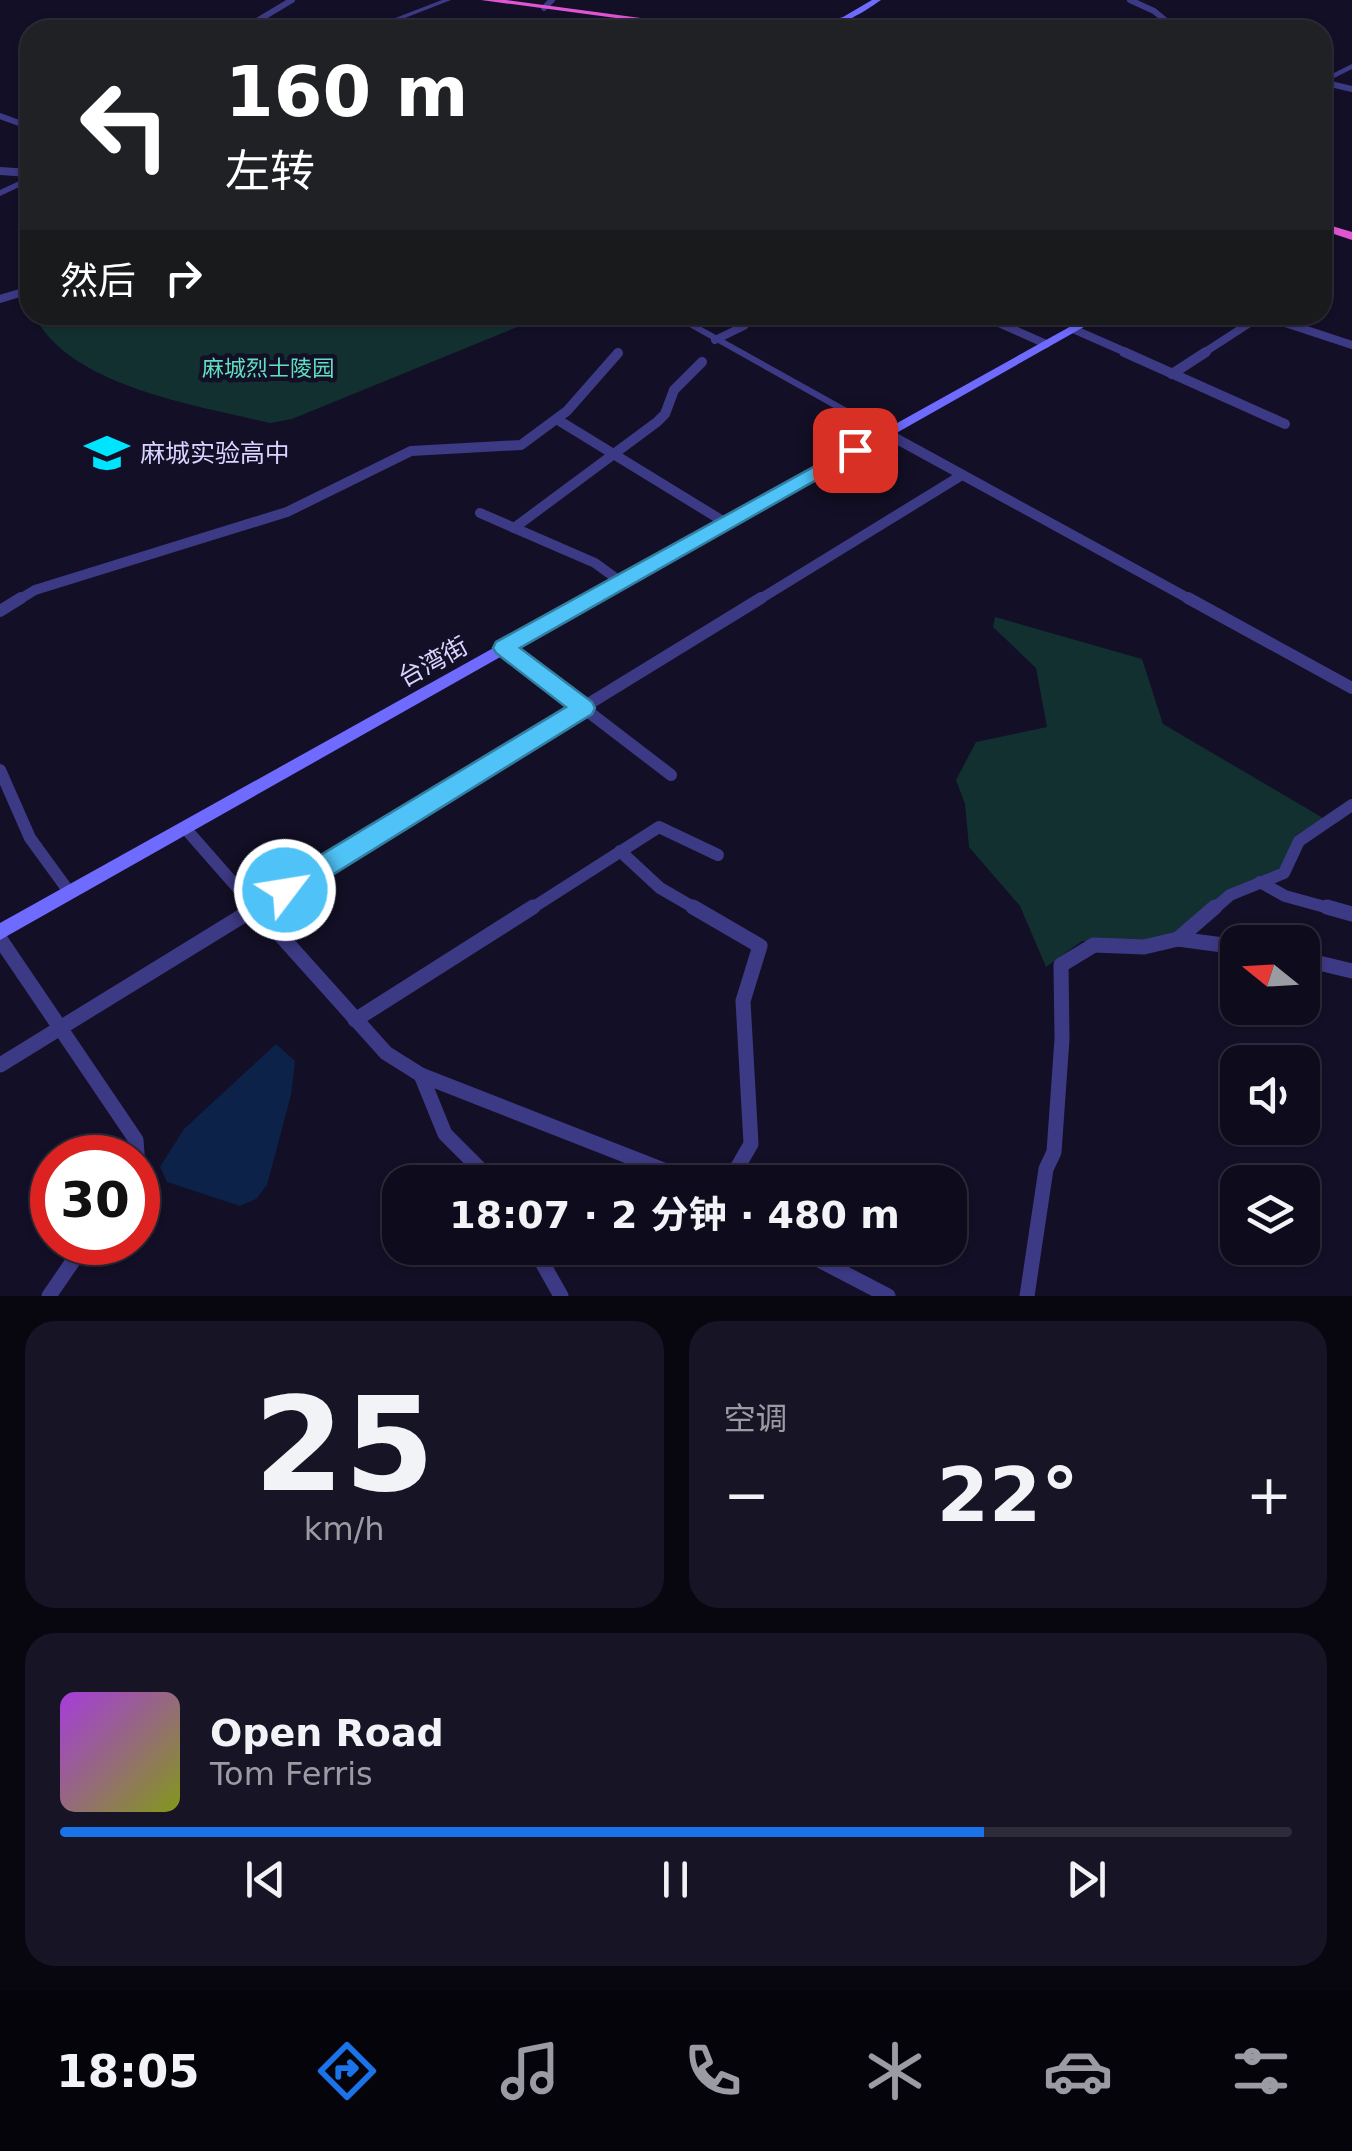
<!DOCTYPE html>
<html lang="zh">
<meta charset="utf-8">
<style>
body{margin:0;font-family:"DejaVu Sans","Noto Sans SC",sans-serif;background:#171425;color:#f1f3f6;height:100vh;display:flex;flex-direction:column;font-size:38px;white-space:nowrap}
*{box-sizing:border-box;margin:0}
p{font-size:32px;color:#9b9ba3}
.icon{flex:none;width:55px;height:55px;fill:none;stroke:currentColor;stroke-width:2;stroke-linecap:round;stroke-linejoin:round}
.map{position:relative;height:1296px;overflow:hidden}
.panel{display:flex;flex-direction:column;gap:25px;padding:25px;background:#08060f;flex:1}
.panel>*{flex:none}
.banner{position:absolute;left:20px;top:20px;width:1312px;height:305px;border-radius:30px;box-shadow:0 2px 8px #0004,0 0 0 2px #2e2b3b;background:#202124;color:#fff;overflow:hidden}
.needle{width:65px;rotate:288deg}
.tools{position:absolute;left:1220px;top:925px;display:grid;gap:20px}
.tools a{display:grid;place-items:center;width:100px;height:100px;border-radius:20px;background:#0e0b1c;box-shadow:0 2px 8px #0004,0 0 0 2px #2e2b3b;font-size:50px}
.speed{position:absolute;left:30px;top:1135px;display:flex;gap:20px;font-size:50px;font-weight:700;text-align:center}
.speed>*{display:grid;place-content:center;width:130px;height:130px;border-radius:50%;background:#0e0b1c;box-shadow:0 2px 8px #0004,0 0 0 2px #2e2b3b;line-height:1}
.speed .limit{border:15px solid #d22;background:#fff;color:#111}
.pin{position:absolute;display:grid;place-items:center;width:85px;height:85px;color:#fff;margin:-42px;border-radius:20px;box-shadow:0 5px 15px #0006}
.me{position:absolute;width:110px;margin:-55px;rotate:59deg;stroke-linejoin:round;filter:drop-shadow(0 0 8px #0008)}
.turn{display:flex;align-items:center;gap:35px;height:210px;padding:0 40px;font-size:45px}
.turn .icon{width:130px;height:130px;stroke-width:2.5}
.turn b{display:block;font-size:70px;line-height:85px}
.then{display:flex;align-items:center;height:95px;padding:0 40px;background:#0003;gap:20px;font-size:38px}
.big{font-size:75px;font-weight:700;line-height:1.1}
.panel .card{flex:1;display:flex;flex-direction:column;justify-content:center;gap:15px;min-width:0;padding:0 35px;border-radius:30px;background:#171425}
.panel .dial{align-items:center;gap:0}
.dial b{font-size:130px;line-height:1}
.song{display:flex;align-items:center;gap:30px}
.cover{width:120px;height:120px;border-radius:15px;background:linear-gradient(135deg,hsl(280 70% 55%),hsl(70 70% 35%))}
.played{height:10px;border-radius:5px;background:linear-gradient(90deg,#1a73e8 75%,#2e2b3b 75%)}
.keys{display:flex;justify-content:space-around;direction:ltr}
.heat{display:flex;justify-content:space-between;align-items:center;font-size:55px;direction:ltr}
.panel .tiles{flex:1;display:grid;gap:25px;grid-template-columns:1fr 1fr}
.card:last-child{grid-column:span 2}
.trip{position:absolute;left:382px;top:1165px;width:585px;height:100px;border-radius:30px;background:#0e0b1c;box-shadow:0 2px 8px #0004,0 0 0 2px #2e2b3b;font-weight:700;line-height:100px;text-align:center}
.menu{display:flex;height:160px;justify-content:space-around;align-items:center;background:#06040b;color:#9b9ba3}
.menu .icon{width:70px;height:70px}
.menu .active{color:#1a73e8}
.menu b{font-size:45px;color:#f1f3f6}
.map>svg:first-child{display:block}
</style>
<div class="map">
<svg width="1352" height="1296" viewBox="0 0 1352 1296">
<rect width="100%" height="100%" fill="#130f26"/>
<g fill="#12302f">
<path d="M44 315H544V316L292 419 270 423C200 406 71 387 35 317Z"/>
<path d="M995 617 1142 659 1163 724 1323 818 1295 836 1282 867 1230 889 1176 934 1155 942 1082 941 1046 967 1020 906 969 847 965 804 956 780 976 742 1047 727 1036 668 993 627Z"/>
</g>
<path fill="#0c2248" d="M276 1044 295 1061 291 1095 267 1185 256 1199 240 1206 167 1182 160 1167 184 1129Z"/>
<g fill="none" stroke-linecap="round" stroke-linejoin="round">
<g stroke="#3d3a85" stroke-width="6">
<path d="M1130 0 1154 11 1177 30"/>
<path d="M544 8 552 0"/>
<path d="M242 30 292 0"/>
<path d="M1322 82 1352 89"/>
<path d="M0 116 30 127"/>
</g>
<g stroke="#3d3a85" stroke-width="8">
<path d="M0 171 30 173"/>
<path d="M0 299 30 290"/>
<path d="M981 315 1046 344"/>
<path d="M1261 315 1352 345"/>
<path d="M1073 329 1130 354"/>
<path d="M715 340 744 326 754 315"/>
<path d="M1202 354 1262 315"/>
</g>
<g stroke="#3d3a85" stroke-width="10">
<path d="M1124 352 1285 424"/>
<path d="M1172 374 1206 352"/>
<path d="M558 420 726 523"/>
<path d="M886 433 1193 601"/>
<path d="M480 513 595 563 621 582"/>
<path d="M514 528 657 422 665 414 674 390 702 362"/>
<path d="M17 601 35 590 287 512 411 451 521 445 567 411 618 353"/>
<path d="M757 601 962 475"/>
</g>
<g stroke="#3d3a85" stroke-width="12">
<path d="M1188 598 1352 688"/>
<path d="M0 611 21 598"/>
<path d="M504 647 671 775"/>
<path d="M0 770 30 838 70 893"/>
<path d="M185 828 257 910"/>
<path d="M620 851 660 888 698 910"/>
<path d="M1260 882 1285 896 1336 910"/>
<path d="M253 910 761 598"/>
<path d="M529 910 659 827 718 855"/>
<path d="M1213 910 1230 895 1284 873 1299 841 1352 805"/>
</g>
<g stroke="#3d3a85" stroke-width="15">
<path d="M255 907 386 1053 421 1075 694 1182"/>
<path d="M693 907 760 946 743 1001 751 1144 729 1182"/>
<path d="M1327 907 1352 914"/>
<path d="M0 939 136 1140 138 1166"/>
<path d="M1178 939 1238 947"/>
<path d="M1302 959 1352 971"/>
<path d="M355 1020 533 907"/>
<path d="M0 1065 257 907"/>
<path d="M421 1075 445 1134 493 1182"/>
<path d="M534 1248 561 1296"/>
<path d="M796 1248 888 1296"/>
<path d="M49 1296 86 1242"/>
<path d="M1027 1296 1046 1169 1054 1152 1062 1039 1061 965 1094 945 1144 947 1178 939 1215 907"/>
</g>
<g fill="#3d3a85" fill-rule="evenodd">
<path d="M442 0H451L374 30H364Z"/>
<path d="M1352 64V69L1322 84V79Z"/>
<path d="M30 176V182L0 196V190Z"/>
<path d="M668 315H680L892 433 890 435H882Z"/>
</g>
<g fill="#6f6bff" fill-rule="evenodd">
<path d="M872 0H881C860 15 831 32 805 29L843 17Z"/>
<path d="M1091 315H1105L0 940V923Z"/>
</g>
<g fill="#e055d1" fill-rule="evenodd">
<path d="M481 0H506L730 30H705Z"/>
<path d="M790 27H821L825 30H786Z"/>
<path d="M1322 223 1352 232V240L1322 230Z"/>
</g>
</g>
<path fill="#4fc3f7" stroke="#337fa1" stroke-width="2.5" d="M855 444 862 446V454L520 648 592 702 595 708 592 714 295 898 285 901 276 898 272 890 276 882 566 707 496 653 493 648 496 642Z"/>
<defs>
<g id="school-bare" transform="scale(3.45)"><path d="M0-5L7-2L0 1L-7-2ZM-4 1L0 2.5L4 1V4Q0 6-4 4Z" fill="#00e5ff" stroke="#130f26" stroke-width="2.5" paint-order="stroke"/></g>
</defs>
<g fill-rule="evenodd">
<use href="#school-bare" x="107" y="453"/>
</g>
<g text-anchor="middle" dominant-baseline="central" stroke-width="9" stroke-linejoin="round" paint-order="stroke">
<g font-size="22" fill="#5fe0c0" stroke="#130f26">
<text x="268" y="368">麻城烈士陵园</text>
</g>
<g font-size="25" fill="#d9d4ff" stroke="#130f26" text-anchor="start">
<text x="140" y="453">麻城实验高中</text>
</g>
<g font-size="25" fill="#d9d4ff" stroke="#130f26">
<text transform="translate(433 662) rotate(-29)">台湾街</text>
</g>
</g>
</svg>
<div class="tools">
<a><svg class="needle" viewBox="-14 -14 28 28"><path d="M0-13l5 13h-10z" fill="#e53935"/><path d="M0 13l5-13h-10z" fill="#9b9ba3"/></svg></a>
<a><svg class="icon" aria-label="sound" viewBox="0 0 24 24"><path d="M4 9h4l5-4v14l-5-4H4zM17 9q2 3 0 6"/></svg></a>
<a><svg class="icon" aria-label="layers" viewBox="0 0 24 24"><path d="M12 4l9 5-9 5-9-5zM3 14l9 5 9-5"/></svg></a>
</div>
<div class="speed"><div class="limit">30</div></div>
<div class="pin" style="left:855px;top:450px;background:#d93025"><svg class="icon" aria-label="arrive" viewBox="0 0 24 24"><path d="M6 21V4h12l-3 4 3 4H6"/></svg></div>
<svg class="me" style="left:285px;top:890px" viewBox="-20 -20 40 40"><circle r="17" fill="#4fc3f7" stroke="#fff" stroke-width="3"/><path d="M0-11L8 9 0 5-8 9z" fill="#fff"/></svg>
<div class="trip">18:07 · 2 分钟 · 480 m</div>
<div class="banner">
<div class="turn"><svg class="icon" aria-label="left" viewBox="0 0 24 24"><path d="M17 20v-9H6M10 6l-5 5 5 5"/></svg><div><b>160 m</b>左转</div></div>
<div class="then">然后<svg class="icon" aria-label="right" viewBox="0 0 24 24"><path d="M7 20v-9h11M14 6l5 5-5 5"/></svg></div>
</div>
</div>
<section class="panel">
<div class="tiles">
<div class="card dial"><b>25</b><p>km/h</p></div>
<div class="card"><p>空调</p>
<div class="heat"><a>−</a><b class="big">22°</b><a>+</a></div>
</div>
<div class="card">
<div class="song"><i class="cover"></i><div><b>Open Road</b><p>Tom Ferris</p></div></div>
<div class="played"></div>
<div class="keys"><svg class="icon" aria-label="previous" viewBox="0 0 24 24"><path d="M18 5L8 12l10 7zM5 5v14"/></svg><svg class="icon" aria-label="pause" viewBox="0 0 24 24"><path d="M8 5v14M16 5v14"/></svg><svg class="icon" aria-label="next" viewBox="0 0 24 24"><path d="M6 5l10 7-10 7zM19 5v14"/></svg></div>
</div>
</div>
</section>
<nav class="menu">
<b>18:05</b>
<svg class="icon active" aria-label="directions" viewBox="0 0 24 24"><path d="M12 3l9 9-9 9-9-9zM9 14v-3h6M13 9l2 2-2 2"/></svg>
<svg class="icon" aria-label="music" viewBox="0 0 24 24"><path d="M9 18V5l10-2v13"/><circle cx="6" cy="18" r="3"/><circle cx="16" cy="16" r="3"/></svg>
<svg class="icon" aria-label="phone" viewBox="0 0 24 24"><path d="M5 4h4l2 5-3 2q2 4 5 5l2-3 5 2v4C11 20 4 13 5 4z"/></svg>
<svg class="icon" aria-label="climate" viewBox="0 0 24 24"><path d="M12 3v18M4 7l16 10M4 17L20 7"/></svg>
<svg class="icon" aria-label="car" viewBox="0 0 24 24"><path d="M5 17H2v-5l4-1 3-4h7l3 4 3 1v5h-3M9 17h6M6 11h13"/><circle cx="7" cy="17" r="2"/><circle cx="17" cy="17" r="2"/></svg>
<svg class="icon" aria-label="filters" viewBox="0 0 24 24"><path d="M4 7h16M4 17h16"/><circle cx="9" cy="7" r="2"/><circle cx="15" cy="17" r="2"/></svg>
</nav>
